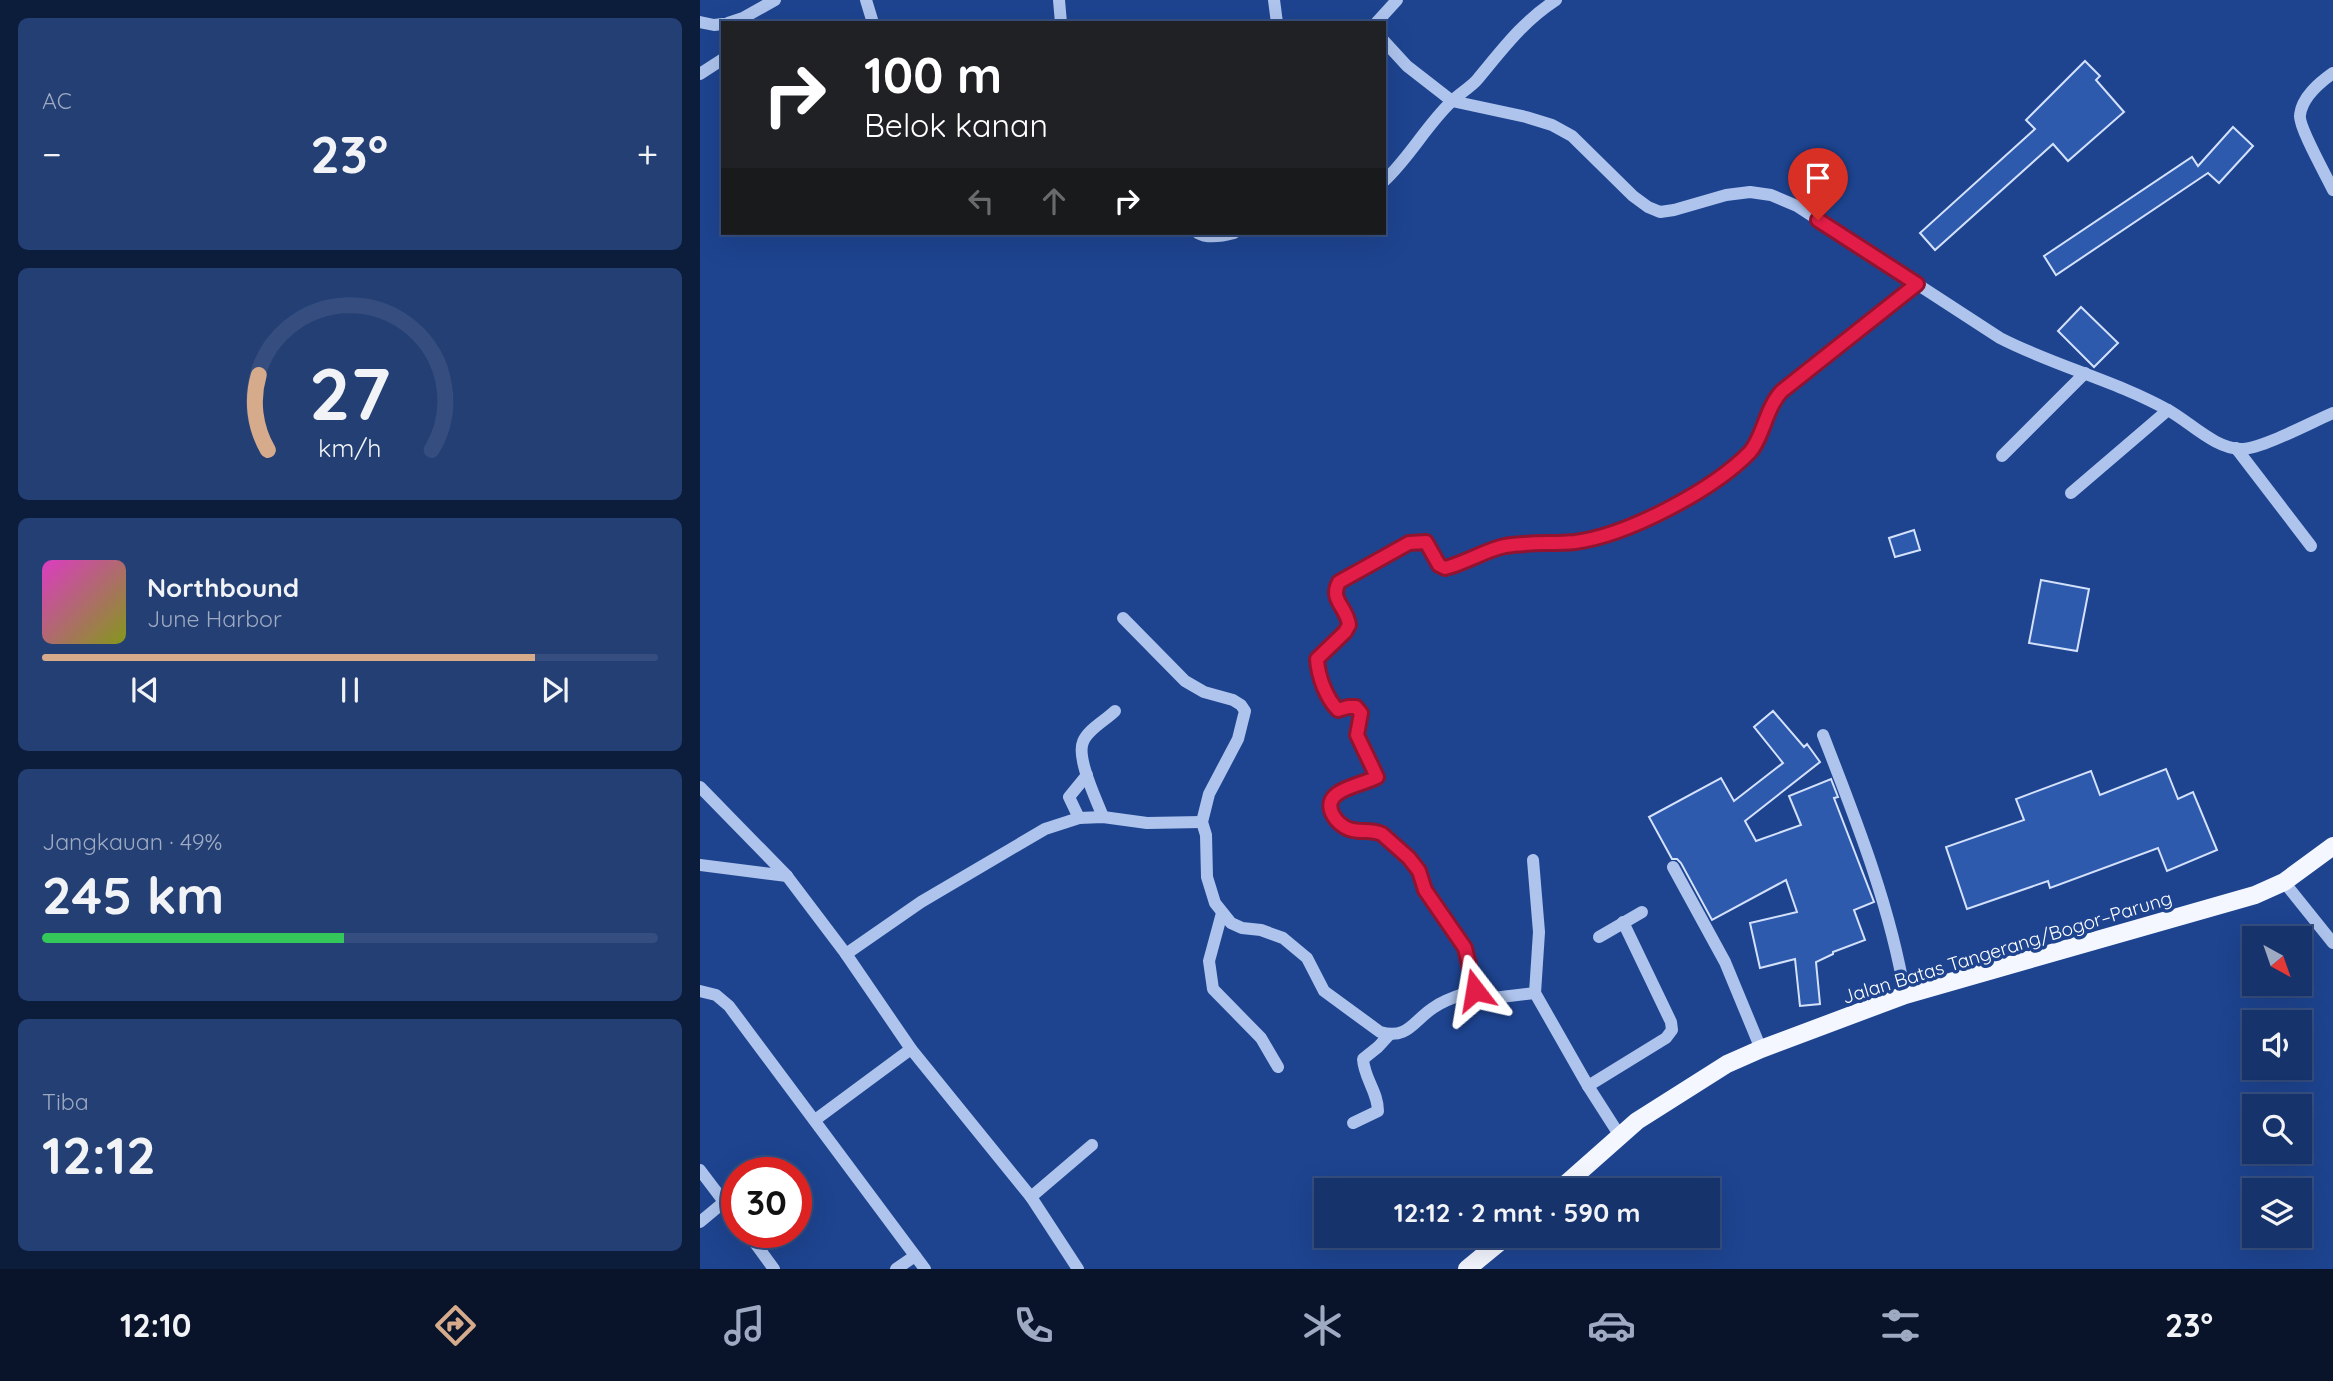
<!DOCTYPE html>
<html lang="id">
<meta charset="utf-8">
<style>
body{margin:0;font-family:Quicksand,sans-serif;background:#233f74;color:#f1f3f6;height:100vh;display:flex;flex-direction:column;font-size:26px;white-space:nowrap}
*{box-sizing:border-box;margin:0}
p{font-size:23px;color:#9eaac2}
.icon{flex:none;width:38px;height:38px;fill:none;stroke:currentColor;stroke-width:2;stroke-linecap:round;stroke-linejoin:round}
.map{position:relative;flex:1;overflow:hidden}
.side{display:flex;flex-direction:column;gap:18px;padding:18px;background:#0c1c3b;width:700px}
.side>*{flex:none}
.hud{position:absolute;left:21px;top:21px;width:665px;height:214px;border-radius:0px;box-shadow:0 7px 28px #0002,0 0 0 2px #354e7f;background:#202124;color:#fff;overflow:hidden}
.needle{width:46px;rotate:140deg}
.controls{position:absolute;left:1542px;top:926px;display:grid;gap:14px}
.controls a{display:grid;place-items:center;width:70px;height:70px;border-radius:0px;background:#16336c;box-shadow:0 7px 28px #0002,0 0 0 2px #354e7f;font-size:35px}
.speed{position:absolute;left:21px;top:1157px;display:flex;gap:14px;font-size:35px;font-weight:700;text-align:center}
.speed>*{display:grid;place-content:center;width:91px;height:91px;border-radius:50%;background:#16336c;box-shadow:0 7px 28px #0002,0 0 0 2px #354e7f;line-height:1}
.speed .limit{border:10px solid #d22;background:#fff;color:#111}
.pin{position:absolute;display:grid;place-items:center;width:60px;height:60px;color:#fff;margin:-72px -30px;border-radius:50% 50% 50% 0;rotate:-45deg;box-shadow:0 0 7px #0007}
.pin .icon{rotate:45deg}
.me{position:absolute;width:77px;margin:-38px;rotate:346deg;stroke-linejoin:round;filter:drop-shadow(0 0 5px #0008)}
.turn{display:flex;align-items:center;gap:24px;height:147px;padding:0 28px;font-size:32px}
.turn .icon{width:91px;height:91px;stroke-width:2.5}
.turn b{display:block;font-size:49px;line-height:60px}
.lanes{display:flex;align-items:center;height:66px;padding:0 28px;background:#0003;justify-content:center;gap:35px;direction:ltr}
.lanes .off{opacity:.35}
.big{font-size:52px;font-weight:700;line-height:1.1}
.side .widget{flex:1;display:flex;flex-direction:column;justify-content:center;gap:10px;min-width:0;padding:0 24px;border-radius:10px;background:#233f74}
.side .dial{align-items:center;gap:0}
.dial svg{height:182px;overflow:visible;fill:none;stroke:#354e7f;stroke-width:7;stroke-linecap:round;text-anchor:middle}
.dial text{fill:#f1f3f6;stroke:none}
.song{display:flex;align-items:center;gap:21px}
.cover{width:84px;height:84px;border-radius:10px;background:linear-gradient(135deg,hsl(310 70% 55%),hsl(70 70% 35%))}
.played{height:7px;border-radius:4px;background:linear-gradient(90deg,#d6ab8b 80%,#354e7f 80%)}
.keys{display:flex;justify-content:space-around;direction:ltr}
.heat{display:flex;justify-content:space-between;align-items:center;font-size:38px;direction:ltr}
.charge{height:10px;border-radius:5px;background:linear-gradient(90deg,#34c759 49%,#354e7f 0)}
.trip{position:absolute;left:614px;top:1178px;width:406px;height:70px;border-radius:0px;background:#16336c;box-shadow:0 7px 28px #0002,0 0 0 2px #354e7f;font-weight:700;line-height:70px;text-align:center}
.tab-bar{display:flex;height:112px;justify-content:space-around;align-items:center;background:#09142b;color:#9eaac2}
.tab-bar .icon{width:49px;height:49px}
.tab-bar .on{color:#d6ab8b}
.tab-bar b{font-size:32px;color:#f1f3f6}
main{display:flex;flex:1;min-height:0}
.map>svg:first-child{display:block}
</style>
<main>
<section class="side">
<div class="widget"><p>AC</p>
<div class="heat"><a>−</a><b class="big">23°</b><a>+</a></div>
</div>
<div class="widget dial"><svg viewBox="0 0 100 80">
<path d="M14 69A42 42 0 1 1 86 69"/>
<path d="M14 69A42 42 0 0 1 10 36" stroke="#d6ab8b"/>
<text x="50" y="56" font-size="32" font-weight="700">27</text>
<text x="50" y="72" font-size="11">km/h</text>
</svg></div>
<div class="widget">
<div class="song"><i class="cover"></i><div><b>Northbound</b><p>June Harbor</p></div></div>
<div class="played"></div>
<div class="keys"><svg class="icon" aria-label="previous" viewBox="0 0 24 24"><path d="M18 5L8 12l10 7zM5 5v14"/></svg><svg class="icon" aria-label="pause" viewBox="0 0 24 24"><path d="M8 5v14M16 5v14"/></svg><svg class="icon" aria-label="next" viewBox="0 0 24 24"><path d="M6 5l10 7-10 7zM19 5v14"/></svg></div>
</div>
<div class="widget"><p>Jangkauan · 49%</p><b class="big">245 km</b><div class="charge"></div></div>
<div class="widget"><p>Tiba</p><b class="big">12:12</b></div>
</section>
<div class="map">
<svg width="1633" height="1269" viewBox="0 0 1633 1269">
<rect width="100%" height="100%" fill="#1e4490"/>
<g fill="#2e5aae" stroke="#d4e1fa" stroke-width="2">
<path d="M1385 61 1400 76 1396 80 1424 112 1368 161 1353 144 1235 250 1220 233 1335 129 1326 120Z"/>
<path d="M1533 127 1553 146 1519 183 1508 173 1356 275 1344 256 1492 157 1498 166Z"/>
<path d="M1381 307 1418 343 1394 367 1358 331Z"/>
<path d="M1214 530 1220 550 1195 557 1189 538Z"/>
<path d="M1341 580 1389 589 1377 651 1329 643Z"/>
<path d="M1073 711 1104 747 1107 744 1120 762 1045 821 1056 841 1101 825 1089 796 1131 779 1138 797 1134 798 1174 902 1154 910 1165 940 1133 952V954L1116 962 1120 1004 1100 1006 1095 959 1060 968 1050 923 1097 912 1086 880 1012 920 981 863 977 859H972L949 817 1021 778 1034 801 1083 763 1054 727Z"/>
<path d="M1466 769 1478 799 1493 792 1517 850 1467 871 1458 848 1350 888 1348 881 1267 909 1246 847 1324 820 1316 799 1391 771 1400 795Z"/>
</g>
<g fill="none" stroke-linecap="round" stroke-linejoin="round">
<g stroke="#aec4ed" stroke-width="12">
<path d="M166 0 173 23"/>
<path d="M359 0 361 23"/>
<path d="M574 0 577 23"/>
<path d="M0 22 14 25 23 24"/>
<path d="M28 23 43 18 75 0"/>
<path d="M676 23 697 0"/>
<path d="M684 41 707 66 752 101 826 117 852 125 872 136 933 196 948 207 960 212 974 210 1026 195 1050 192 1071 195 1097 206 1300 338C1354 366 1414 380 1468 410 1490 422 1516 450 1543 449 1563 448 1612 422 1633 413"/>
<path d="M1633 73C1619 83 1602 97 1600 115 1598 126 1627 177 1633 190"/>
<path d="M0 74 23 59"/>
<path d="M684 181C709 158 726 126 751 102 759 94 768 89 776 81 802 50 822 22 856 0"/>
<path d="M498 233C508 239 523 236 534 233"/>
<path d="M1536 448 1611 546"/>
<path d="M1302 456 1385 373"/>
<path d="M1371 493 1468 410"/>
<path d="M423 618 485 681 504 692 533 700 541 705 545 711 538 739 509 794 502 822 506 835 507 877 515 903 531 923 542 928 561 930 583 938 607 958 624 991 680 1032C708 1040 713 1021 733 1008 745 999 761 995 775 990L793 998 835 993 888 1086 920 1136"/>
<path d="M1123 735C1156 820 1190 905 1205 995"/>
<path d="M0 787 87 876 146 954 211 1049 331 1197 378 1269"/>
<path d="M403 817C397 801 376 758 383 742 387 730 406 720 415 711"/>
<path d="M379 818 369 797 387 775"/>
<path d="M833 860 839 932 835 993"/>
<path d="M0 865 87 876"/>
<path d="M973 867 1025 962 1061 1049"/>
<path d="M1584 882 1633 943"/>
<path d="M522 913 509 961 513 989 561 1038 578 1067"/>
<path d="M899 937 942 912"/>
<path d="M146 954 221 902 345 829 379 818 403 817 447 823 502 822"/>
<path d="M775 990 765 949 725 890 719 871 709 858 682 834C671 829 660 833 649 829 643 827 636 821 633 815 619 789 664 785 677 777L657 735 661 713 656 707H648L638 710 634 706 621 680 617 659 621 653 645 632 649 625C647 607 629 600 639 582L709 543 726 542 739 565 745 568 803 547 876 542 922 529 1006 488 1052 449 1069 410 1082 391 1217 284"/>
<path d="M0 991 16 995 29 1006 225 1269"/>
<path d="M888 1086 966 1038 972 1030 971 1022 923 922"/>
<path d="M115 1120 211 1049"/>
<path d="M653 1123 678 1111C678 1092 664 1078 663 1059L678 1047 689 1035"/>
<path d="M0 1170 37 1219"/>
<path d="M331 1197 392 1145"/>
<path d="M0 1222 24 1202"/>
<path d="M47 1232 74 1269"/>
<path d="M196 1269 215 1256"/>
</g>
<g stroke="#f4f7ff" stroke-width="18">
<path d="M859 1190 937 1121 1027 1064 1061 1049 1205 995 1555 895 1584 882 1633 846"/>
<path d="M767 1269 807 1236"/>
</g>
</g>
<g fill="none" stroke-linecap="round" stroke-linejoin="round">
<g stroke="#92132f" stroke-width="18">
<path id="route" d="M775 990 765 948 725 890 719 871 709 858 682 834C671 829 660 833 649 829 643 827 636 821 633 815 619 789 664 785 677 777L657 735 661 713 656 707H648L638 710C626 698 618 676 617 659L645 632 649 625C647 607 629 600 639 582L709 543 726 542 739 565 745 568C766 563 785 550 805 546 829 542 852 544 875 542 928 535 1013 490 1050 452 1063 438 1066 407 1082 391L1217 284 1118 220"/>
</g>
<use href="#route" stroke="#e11d48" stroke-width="12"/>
</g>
<g text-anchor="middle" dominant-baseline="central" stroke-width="7" stroke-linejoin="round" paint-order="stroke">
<g font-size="19" fill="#fff" stroke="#1e4490">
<text transform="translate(1307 947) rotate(-17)">Jalan Batas Tangerang/Bogor–Parung</text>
</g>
</g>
</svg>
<div class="controls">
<a><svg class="needle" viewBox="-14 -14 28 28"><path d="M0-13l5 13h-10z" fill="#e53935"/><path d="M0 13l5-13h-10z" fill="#9eaac2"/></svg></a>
<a><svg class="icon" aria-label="sound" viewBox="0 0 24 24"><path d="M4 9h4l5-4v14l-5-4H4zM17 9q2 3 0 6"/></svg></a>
<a><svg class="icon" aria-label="search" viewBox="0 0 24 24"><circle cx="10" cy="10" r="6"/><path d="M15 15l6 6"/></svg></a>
<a><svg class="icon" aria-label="layers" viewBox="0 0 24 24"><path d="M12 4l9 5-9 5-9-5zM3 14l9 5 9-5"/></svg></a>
</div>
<div class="speed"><div class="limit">30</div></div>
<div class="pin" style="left:1118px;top:220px;background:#d93025"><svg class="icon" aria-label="arrive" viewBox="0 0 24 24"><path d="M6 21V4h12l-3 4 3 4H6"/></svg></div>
<svg class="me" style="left:775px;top:990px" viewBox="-20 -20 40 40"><path d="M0-17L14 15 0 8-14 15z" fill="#e11d48" stroke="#fff" stroke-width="4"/></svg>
<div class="trip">12:12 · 2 mnt · 590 m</div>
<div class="hud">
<div class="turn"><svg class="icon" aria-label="right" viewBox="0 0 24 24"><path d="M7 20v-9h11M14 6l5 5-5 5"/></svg><div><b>100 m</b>Belok kanan</div></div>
<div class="lanes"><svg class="icon off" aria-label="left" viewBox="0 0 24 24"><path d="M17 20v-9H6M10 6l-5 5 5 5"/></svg><svg class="icon off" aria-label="ahead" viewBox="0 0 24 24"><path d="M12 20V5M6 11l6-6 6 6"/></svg><svg class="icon" aria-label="right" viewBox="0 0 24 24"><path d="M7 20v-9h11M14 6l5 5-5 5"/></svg></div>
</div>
</div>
</main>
<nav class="tab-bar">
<b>12:10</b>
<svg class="icon on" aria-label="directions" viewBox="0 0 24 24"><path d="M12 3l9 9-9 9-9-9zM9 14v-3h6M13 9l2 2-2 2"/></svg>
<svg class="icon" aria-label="music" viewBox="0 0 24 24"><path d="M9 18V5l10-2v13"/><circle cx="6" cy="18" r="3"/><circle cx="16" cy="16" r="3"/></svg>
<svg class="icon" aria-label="phone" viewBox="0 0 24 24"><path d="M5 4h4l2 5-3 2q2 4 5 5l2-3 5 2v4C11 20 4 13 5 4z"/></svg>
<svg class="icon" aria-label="climate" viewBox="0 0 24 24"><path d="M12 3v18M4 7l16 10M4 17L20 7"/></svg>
<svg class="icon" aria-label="car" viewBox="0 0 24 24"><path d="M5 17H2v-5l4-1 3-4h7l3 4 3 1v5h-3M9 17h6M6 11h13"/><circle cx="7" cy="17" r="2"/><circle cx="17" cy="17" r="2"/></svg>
<svg class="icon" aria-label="filters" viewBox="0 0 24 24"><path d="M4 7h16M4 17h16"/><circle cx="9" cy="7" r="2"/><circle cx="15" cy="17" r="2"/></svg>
<b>23°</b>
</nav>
